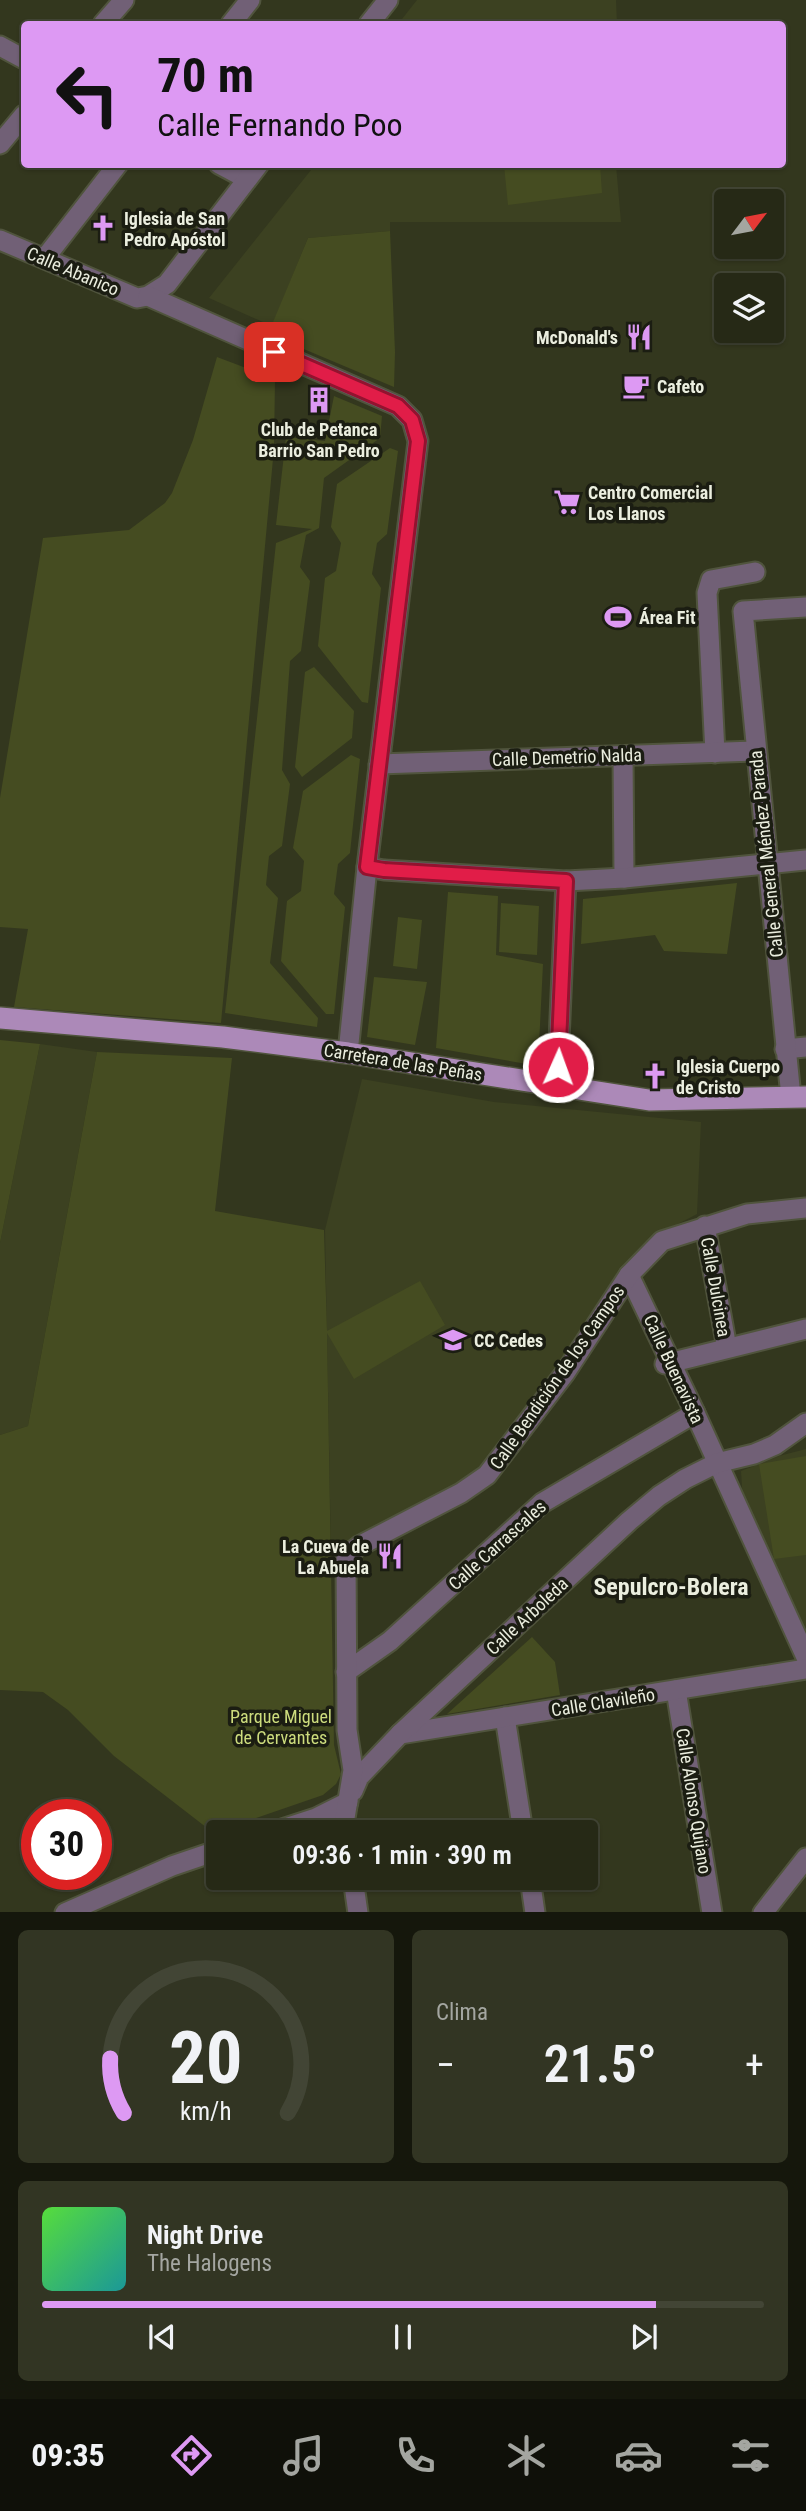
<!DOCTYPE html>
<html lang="es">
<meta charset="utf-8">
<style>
body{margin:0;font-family:"Roboto Condensed",sans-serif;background:#323523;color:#f1f3f6;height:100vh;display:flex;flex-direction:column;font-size:26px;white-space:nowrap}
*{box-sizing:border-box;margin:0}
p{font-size:23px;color:#a4a6a1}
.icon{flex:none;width:38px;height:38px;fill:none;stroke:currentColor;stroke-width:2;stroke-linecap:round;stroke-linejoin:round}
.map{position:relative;height:1912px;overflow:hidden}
.sheet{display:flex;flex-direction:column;gap:18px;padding:18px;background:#15170c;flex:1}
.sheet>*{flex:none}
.hud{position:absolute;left:21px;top:21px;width:765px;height:147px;border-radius:7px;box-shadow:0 2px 5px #0004,0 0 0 2px #424535;background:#dd99f3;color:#111;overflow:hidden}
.needle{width:46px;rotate:58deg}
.controls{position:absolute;left:714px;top:189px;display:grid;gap:14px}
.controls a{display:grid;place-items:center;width:70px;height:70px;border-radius:7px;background:#262916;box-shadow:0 2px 5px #0004,0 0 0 2px #424535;font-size:35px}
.speed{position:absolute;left:21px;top:1799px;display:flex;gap:14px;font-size:35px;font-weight:700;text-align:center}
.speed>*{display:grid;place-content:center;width:91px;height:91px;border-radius:50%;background:#262916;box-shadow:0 2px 5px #0004,0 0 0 2px #424535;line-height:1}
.speed .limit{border:10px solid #d22;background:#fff;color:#111}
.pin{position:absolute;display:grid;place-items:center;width:60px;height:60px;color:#fff;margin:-30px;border-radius:14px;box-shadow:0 4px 10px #0006}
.me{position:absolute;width:77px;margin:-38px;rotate:2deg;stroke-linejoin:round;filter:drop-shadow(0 0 5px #0008)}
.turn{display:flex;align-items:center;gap:24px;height:147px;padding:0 21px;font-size:32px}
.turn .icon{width:91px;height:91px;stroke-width:2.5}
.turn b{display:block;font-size:49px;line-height:60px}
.big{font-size:52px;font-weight:600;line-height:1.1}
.sheet .card{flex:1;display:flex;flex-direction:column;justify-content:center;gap:10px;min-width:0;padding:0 24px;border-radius:10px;background:#323523}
.sheet .dial{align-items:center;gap:0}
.dial svg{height:182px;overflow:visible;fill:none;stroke:#424535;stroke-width:7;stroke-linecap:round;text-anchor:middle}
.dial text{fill:#f1f3f6;stroke:none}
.song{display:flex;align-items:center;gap:21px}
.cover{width:84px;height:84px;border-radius:10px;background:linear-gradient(135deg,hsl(110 70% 55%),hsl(180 70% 35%))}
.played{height:7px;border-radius:4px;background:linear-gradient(90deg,#dd99f3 85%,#424535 85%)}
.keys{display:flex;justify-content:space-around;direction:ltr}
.heat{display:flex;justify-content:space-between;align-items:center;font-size:38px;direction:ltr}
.sheet .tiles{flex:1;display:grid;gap:18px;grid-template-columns:1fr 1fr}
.card:last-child{grid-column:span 2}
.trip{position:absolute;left:206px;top:1820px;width:392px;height:70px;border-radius:7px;background:#262916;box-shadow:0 2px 5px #0004,0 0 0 2px #424535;font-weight:600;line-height:70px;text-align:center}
.menu{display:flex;height:112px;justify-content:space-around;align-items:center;background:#0f1009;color:#a4a6a1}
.menu .icon{width:49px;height:49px}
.menu .on{color:#dd99f3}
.menu b{font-size:32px;color:#f1f3f6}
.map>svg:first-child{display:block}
</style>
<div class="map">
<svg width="806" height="1913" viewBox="0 0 806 1913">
<rect width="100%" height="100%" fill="#33371e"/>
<g fill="#3c4121">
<path d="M417 0H616L617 24H403L402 19Z"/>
<path d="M315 165H616L621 222H390V231L308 238 272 326 209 298Z"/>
<path d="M40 1044 97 1052 28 1426 0 1435V1243Z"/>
<path d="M362 1079 494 1102 701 1122 697 1214 655 1236 484 1470 331 1552 325 1230Z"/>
<path d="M806 1449V1640L743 1503 741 1471 779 1456Z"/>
</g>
<g fill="#454c21">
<path d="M504 165H600L602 193 508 205Z"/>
<path d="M390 231 395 352 394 387 268 334 308 238Z"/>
<path d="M217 357 275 379 274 448 221 1023 14 1007 28 929 0 927V798L43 538 129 530 165 503 172 493 193 440Z"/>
<path d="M334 396 382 416 380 438 324 478 319 528 306 535 300 567 310 581 301 651 290 661 282 770 290 784 282 846 269 856 266 885 278 898 270 963 318 1018 317 1027 225 1013 276 543 312 529 276 525 286 437 325 441Z"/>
<path d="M390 448 398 451 387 534 377 543 372 574 381 588 368 703 362 702 318 646 325 578 336 571 341 543 331 527 337 484Z"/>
<path d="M314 667 354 711 352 738 302 777 295 767 305 672Z"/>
<path d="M351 755 360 759 350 853 338 864 334 894 345 907 334 1014H326L281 961 287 901 301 891 304 861 293 848 303 791Z"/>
<path d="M737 883 727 954 664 951 655 935 581 944 583 899Z"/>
<path d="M448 892 498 896 496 955 543 964 538 1066 436 1048Z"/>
<path d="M501 903 539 906 537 955 499 952Z"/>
<path d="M398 917 422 920 417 969 393 966Z"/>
<path d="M374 977 427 982 415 1045 367 1037Z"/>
<path d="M0 1040 40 1044 0 1243Z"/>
<path d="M97 1052 232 1058 215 1211 324 1230 327 1331 420 1281 445 1325 354 1379 327 1333 334 1745 341 1774 336 1784 323 1795 230 1827 211 1831 114 1756 68 1710 43 1692 0 1690V1435L28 1426Z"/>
<path d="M806 1456V1555L774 1559 759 1464Z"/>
<path d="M532 1637 555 1662 560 1695 447 1714Z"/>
</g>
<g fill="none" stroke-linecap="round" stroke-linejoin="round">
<g stroke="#50543d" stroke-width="23">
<g id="minor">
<path d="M103 24 124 0"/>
<path d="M231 24 250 0"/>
<path d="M369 24 388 0"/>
<path d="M0 46 24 59"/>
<path d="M0 144 24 115"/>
<path d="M219 164 247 179"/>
<path d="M0 240 137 298 148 296 167 284 259 164"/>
<path d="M45 258 118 164"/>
<path d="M148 296 398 406 412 420 418 441 367 867 348 1053"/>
<path d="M715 753 707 593 711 580 755 572"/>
<path d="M623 756 624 878"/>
<path d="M379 764 755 751"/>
<path d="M367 867 384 870 566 881 624 878 806 860"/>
<path d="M785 1049 806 1047"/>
<path d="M557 1086 566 881"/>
<path d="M791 1097 743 611 806 607"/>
<path d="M705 1226 727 1348"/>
<path d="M629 1275 695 1413 806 1657"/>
<path d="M665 1364 806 1329"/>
<path d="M346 1672 390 1641 542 1503 695 1413"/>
<path d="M676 1690 712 1913"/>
<path d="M505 1717 523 1832"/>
<path d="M400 1734 806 1669"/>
<path d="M353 1791 359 1777 400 1734 629 1521 659 1496 685 1479 717 1463 754 1454 775 1445 806 1423"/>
<path d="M273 1832 316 1818 348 1802"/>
<path d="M346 1832 344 1824 353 1770 347 1730 346 1556 359 1546 461 1493 487 1475 565 1373 629 1275 662 1241 747 1214 806 1208"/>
<path d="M353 1878 358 1913"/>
<path d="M530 1878 535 1913"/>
<path d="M65 1913 172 1866 219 1850"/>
<path d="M763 1913 806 1858"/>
</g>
</g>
<g stroke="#50543d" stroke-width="24">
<path id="major" d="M0 1018 223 1037 348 1053 649 1100 806 1097"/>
</g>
<use href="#minor" stroke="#716076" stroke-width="19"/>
<use href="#major" stroke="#ac89b8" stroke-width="21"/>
</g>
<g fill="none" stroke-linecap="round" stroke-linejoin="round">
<g stroke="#92132f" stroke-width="18">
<path id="route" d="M274 352 398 406 412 420 418 441 367 867 384 870 566 881 558 1067"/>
</g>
<use href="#route" stroke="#e11d48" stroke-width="12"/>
</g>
<defs>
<g id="church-bare" transform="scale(2.1)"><path d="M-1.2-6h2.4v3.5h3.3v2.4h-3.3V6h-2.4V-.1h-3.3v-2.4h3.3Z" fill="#dd99f3" stroke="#1b1d12" stroke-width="2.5" paint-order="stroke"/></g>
<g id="restaurant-bare" transform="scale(2.1)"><path d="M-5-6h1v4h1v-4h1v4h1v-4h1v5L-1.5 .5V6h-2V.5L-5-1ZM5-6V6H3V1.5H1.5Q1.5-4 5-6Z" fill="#dd99f3" stroke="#1b1d12" stroke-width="2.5" paint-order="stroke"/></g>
<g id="cafe-bare" transform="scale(2.1)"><path d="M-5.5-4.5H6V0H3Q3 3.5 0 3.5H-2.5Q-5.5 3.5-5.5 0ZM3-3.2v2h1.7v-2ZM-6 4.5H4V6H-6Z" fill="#dd99f3" stroke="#1b1d12" stroke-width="2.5" paint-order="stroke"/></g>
<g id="building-bare" transform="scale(2.1)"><path d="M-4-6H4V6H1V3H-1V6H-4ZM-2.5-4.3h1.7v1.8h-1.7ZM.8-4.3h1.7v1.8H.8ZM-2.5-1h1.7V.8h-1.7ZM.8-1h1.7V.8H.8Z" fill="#dd99f3" stroke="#1b1d12" stroke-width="2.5" paint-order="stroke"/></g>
<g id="supermarket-bare" transform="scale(2.1)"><path d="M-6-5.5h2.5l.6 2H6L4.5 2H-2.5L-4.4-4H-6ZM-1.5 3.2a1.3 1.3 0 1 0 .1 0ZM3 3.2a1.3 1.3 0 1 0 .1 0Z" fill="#dd99f3" stroke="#1b1d12" stroke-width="2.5" paint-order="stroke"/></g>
<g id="stadium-bare" transform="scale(2.1)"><path d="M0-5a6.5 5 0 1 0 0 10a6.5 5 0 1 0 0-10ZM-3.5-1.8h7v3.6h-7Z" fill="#dd99f3" stroke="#1b1d12" stroke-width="2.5" paint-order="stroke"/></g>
<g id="school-bare" transform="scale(2.1)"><path d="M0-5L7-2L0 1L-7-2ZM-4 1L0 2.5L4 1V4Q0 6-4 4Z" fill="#dd99f3" stroke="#1b1d12" stroke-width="2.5" paint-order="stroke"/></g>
</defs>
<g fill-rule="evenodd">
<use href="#church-bare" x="103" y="228"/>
<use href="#restaurant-bare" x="639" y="337"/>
<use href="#cafe-bare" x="636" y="386"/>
<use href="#building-bare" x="319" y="400"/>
<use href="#supermarket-bare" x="567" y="502"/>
<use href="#stadium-bare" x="618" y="617"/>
<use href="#church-bare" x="655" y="1076"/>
<use href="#school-bare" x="453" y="1340"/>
<use href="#restaurant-bare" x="390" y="1556"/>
</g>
<g text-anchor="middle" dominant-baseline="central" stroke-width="7" stroke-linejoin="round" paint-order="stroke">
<g font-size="18" font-weight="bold" fill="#ebeedf" stroke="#1b1d12" text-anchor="start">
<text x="124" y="218">Iglesia de San<tspan x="124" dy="21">Pedro Apóstol</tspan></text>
<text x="618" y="337" text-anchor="end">McDonald's</text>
<text x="657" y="386">Cafeto</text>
<text x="319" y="429" text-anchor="middle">Club de Petanca<tspan x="319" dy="21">Barrio San Pedro</tspan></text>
<text x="588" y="492">Centro Comercial<tspan x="588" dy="21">Los Llanos</tspan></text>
<text x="639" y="617">Área Fit</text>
<text x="676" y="1066">Iglesia Cuerpo<tspan x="676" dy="21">de Cristo</tspan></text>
<text x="474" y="1340">CC Cedes</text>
<text x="369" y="1546" text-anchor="end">La Cueva de<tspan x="369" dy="21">La Abuela</tspan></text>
</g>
<g font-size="18" fill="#ebeedf" stroke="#1b1d12">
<text transform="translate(73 271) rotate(23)">Calle Abanico</text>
<text transform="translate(567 757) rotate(-2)">Calle Demetrio Nalda</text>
<text transform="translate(766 854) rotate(-96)">Calle General Méndez Parada</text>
<text transform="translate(403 1062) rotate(9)">Carretera de las Peñas</text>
<text transform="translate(716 1287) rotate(80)">Calle Dulcinea</text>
<text transform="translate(674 1369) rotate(65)">Calle Buenavista</text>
<text transform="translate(557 1377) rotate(-55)">Calle Bendición de los Campos</text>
<text transform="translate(497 1545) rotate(-42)">Calle Carrascales</text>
<text transform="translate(527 1616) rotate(-43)">Calle Arboleda</text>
<text transform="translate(603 1702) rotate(-9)">Calle Clavileño</text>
<text transform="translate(694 1801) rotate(81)">Calle Alonso Quijano</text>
</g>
<g font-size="18" fill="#cddc7d" stroke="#1b1d12">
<text x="281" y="1716">Parque Miguel<tspan x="281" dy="21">de Cervantes</tspan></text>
</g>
<g font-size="24" font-weight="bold" fill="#ebeedf" stroke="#1b1d12">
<text x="671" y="1587">Sepulcro-Bolera</text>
</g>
</g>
</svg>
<div class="controls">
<a><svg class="needle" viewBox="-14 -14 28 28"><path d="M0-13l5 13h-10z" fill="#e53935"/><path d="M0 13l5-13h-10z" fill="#a4a6a1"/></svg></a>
<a><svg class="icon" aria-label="layers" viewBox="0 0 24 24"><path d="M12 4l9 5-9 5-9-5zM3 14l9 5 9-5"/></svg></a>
</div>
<div class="speed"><div class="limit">30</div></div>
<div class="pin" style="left:274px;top:352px;background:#d93025"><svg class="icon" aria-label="arrive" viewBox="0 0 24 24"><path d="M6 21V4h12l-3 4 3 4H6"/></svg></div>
<svg class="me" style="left:558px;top:1067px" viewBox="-20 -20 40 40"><circle r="17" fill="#e11d48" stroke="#fff" stroke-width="3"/><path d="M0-11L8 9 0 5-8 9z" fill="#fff"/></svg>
<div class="trip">09:36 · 1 min · 390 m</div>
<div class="hud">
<div class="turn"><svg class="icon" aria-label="left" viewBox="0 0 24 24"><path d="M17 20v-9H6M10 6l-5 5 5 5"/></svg><div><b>70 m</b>Calle Fernando Poo</div></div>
</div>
</div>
<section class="sheet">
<div class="tiles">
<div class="card dial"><svg viewBox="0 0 100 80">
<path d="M14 69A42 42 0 1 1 86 69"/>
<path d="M14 69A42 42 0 0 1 8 45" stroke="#dd99f3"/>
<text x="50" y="56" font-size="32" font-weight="700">20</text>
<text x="50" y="72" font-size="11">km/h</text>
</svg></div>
<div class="card"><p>Clima</p>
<div class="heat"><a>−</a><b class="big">21.5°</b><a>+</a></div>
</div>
<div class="card">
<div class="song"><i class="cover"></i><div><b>Night Drive</b><p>The Halogens</p></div></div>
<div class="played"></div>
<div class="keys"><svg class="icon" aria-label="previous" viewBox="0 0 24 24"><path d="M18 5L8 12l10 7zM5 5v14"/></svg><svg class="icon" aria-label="pause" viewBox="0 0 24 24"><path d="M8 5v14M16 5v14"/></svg><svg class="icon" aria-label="next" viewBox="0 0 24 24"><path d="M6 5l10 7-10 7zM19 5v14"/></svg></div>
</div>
</div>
</section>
<nav class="menu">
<b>09:35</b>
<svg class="icon on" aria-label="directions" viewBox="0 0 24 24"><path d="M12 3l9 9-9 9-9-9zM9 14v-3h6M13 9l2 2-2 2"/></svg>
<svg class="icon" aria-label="music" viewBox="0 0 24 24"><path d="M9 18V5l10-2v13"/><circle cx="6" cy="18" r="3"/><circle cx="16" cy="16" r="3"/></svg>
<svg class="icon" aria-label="phone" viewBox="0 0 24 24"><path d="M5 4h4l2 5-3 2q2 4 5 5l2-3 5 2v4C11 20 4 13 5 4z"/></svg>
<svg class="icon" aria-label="climate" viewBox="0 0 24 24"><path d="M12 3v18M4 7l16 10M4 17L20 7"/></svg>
<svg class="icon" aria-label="car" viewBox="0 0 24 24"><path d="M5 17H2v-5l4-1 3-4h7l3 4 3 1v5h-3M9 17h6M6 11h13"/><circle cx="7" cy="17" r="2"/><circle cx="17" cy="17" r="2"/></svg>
<svg class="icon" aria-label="filters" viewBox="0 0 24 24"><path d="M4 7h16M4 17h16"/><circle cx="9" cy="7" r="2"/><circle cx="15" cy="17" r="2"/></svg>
</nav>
